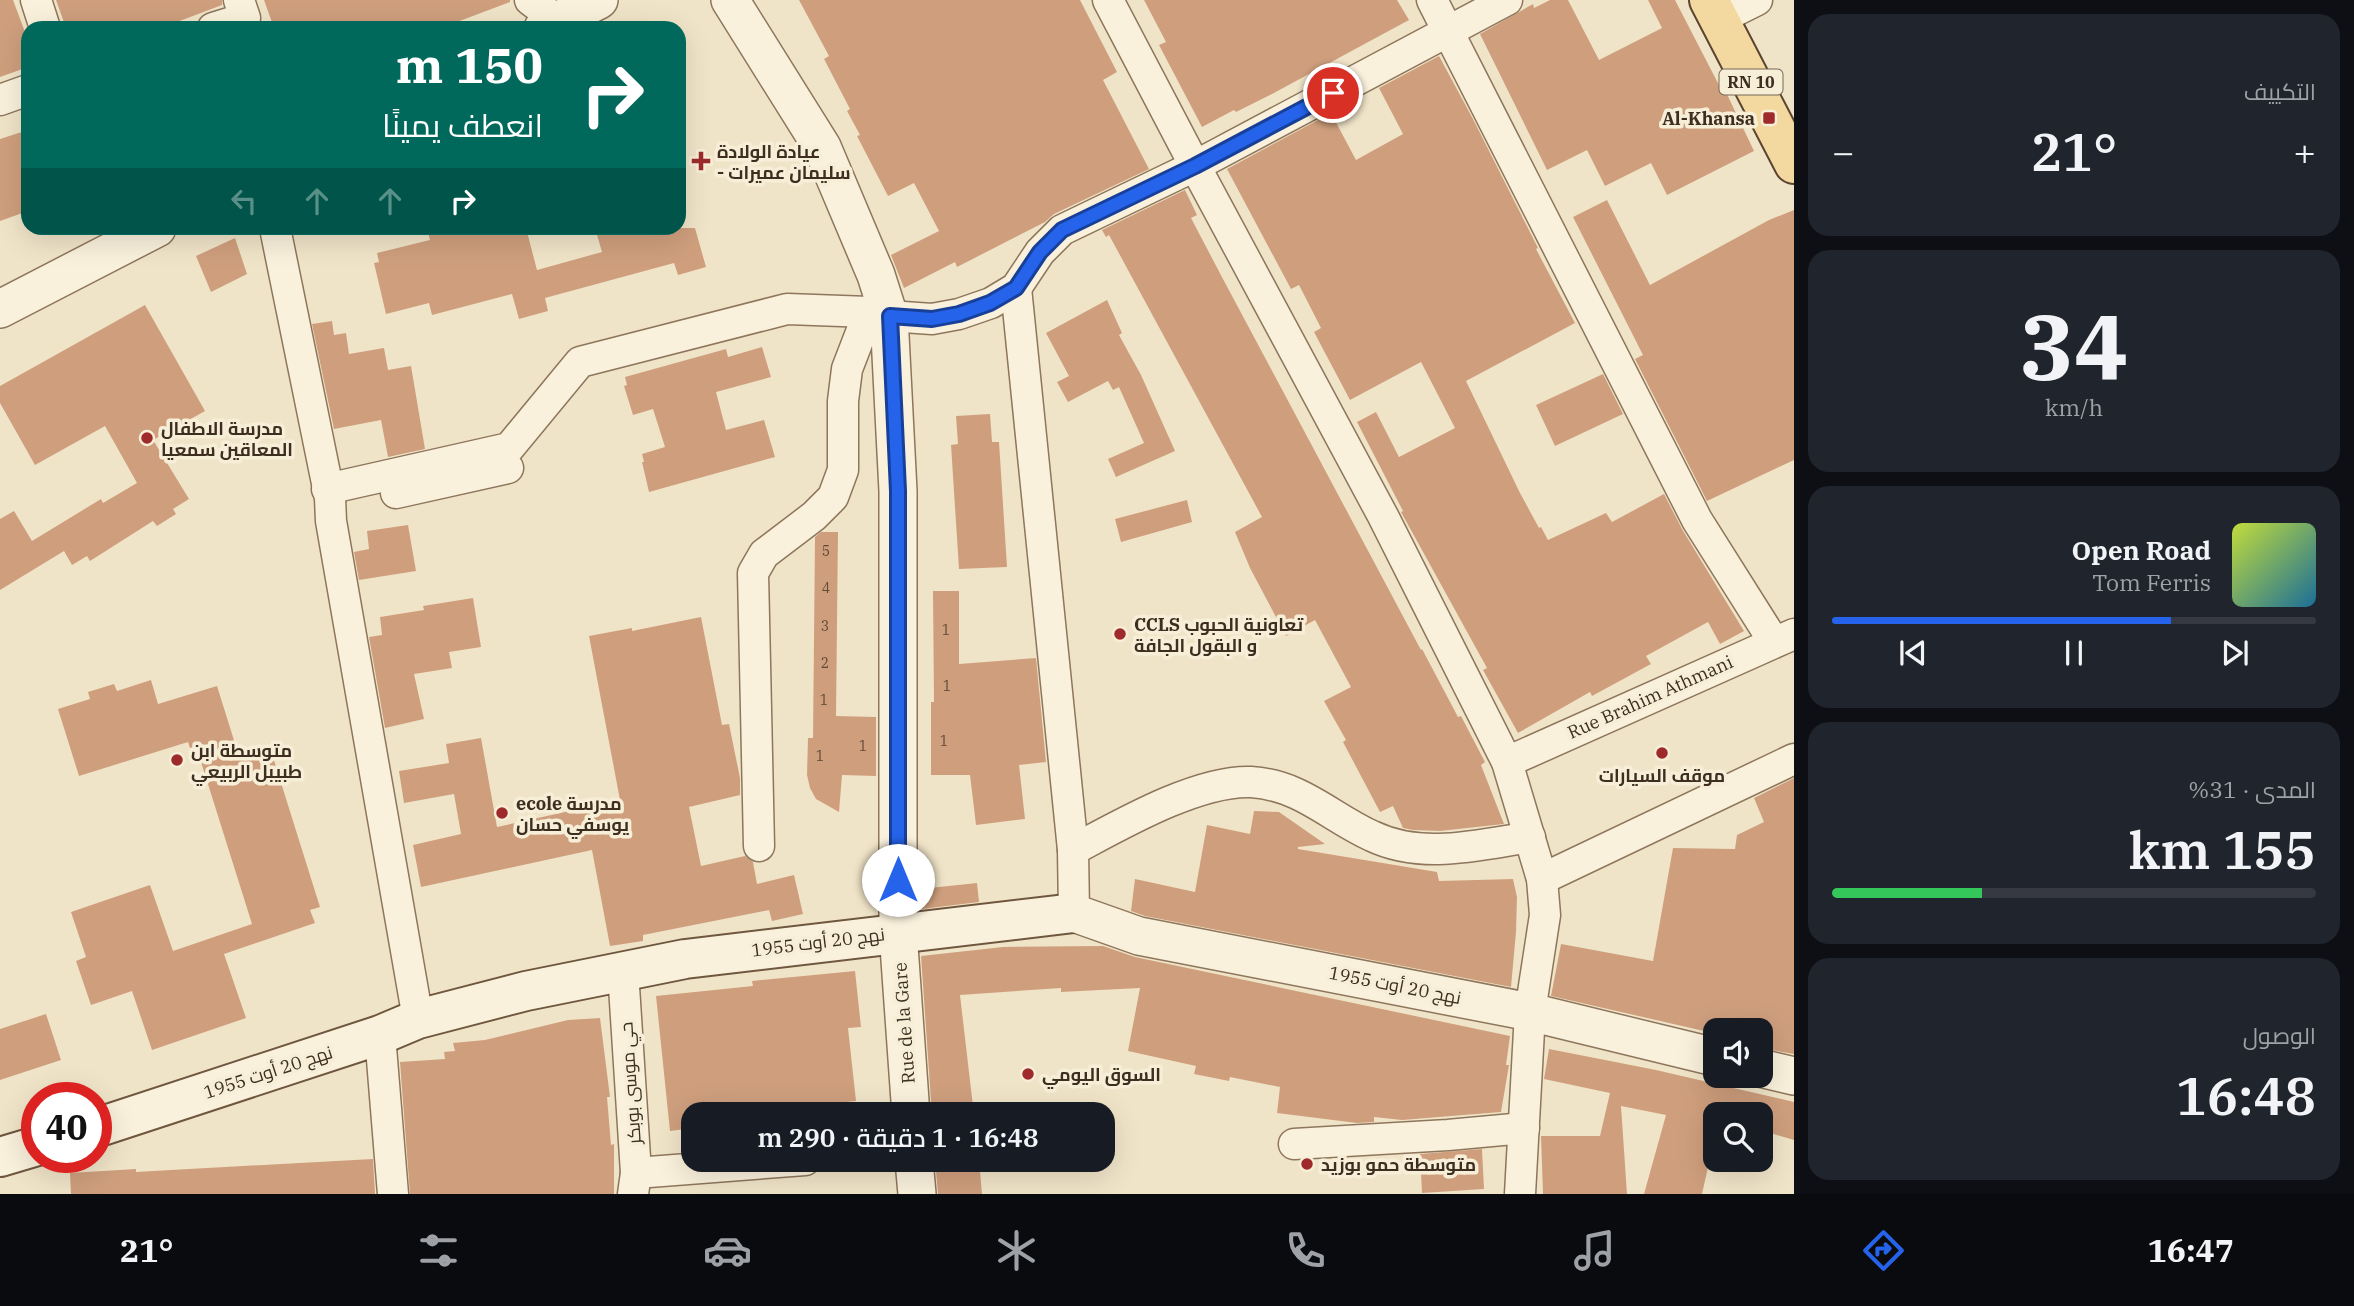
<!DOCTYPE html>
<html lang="ar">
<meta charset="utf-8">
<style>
body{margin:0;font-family:"IBM Plex Serif",Cairo,serif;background:#20242c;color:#f1f3f6;direction:rtl;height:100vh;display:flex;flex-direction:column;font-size:26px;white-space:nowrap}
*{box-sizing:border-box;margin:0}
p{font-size:23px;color:#9ea1a6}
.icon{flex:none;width:38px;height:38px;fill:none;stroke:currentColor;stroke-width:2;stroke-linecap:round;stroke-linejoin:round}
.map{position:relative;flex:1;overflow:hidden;direction:ltr}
.drawer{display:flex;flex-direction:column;gap:14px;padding:14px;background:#0d0f14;width:560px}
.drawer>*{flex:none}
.guide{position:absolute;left:21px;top:21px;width:665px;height:214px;border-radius:21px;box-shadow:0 7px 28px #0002;direction:rtl;background:#00695c;color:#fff;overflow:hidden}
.buttons{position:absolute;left:1703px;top:1018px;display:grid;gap:14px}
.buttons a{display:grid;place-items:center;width:70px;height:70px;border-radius:14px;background:#171b24;box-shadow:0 7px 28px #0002;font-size:35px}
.speed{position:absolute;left:21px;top:1082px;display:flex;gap:14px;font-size:35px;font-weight:700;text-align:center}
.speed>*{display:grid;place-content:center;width:91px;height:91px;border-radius:50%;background:#171b24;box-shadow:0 7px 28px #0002;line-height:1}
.speed .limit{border:10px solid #d22;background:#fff;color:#111}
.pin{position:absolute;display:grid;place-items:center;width:60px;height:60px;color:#fff;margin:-30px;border:4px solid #fff;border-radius:50%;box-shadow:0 2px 7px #0007}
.me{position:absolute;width:77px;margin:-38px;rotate:0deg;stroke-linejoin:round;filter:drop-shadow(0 0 5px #0008)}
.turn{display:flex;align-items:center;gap:24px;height:147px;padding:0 28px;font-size:32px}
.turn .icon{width:91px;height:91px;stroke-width:2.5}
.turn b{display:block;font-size:49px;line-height:60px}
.lanes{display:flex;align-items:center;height:66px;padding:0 28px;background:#0003;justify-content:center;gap:35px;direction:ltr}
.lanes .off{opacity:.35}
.big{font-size:52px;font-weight:600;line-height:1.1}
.drawer .card{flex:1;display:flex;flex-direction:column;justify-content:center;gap:10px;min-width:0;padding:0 24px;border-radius:21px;background:#20242c}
.drawer .dial{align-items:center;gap:0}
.dial b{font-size:91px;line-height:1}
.song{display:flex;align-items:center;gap:21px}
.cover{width:84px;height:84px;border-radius:10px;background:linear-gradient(135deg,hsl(70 70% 55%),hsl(200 70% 35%))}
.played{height:7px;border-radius:4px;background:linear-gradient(90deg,#2563eb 70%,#363941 70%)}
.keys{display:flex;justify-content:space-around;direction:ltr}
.heat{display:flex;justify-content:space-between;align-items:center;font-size:38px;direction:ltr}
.charge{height:10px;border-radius:5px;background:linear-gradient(90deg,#34c759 31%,#363941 0)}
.trip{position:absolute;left:681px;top:1102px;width:434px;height:70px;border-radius:21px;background:#171b24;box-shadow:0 7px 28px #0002;font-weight:600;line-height:70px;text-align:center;direction:rtl}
.tabs{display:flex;height:112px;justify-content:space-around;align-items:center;background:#090b0e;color:#9ea1a6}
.tabs .icon{width:49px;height:49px}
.tabs .active{color:#2563eb}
.tabs b{font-size:32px;color:#f1f3f6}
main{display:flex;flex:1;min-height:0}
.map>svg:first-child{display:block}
</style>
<main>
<section class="drawer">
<div class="card"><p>التكييف</p>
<div class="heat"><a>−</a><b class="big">21°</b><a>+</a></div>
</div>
<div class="card dial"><b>34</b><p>km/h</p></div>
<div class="card">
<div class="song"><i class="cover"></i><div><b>Open Road</b><p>Tom Ferris</p></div></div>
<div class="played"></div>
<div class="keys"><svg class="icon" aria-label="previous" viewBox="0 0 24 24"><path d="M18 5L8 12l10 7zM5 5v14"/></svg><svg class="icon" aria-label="pause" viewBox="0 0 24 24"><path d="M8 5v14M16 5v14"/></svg><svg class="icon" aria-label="next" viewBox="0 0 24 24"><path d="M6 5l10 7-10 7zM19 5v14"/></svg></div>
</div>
<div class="card"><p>المدى · 31%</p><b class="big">155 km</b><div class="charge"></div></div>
<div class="card"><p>الوصول</p><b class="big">16:48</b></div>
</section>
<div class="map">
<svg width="1794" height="1194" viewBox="0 0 1794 1194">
<rect width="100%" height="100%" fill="#f0e4c8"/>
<g fill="#cf9f7d">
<path d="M0 0H13L28 40V67L0 77Z"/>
<path d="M56 0H222V5L161 28H66Z"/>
<path d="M264 0H510V2L441 28H274Z"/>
<path d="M799 0H1080L1117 72 1103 80 1149 169 1054 214 1045 222 957 267 955 262 904 288 891 255 939 231 914 183 888 196 857 136 860 135 847 111 850 109 824 59 829 56Z"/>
<path d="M1144 0H1397L1409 20 1272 94 1236 112 1234 110 1202 127 1159 45 1166 42Z"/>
<path d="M1550 0H1568L1599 60 1662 28 1648 0H1675L1721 89 1724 88 1754 151 1667 195 1651 163 1605 186 1587 150 1547 170 1480 34 1533 4 1534 8Z"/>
<path d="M1439 56 1473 119 1538 248 1536 249 1575 323 1466 381 1520 493 1539 528 1541 527 1548 540 1606 513 1612 522 1664 494 1682 529 1744 631 1720 644 1708 622 1646 656 1651 664 1592 696 1590 692 1518 733 1483 670 1487 668 1401 512 1403 511 1357 422 1376 412 1399 457 1455 428 1421 362 1350 400 1314 332 1321 328 1299 285 1291 289 1227 169 1331 113 1356 160 1403 134 1379 88Z"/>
<path d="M28 130V211L0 221V139Z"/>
<path d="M1185 190 1197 215 1191 218 1223 279 1421 650 1422 649 1458 717 1461 716 1485 762 1481 765 1504 824 1440 831 1413 830 1403 828 1393 806 1380 812 1343 742 1346 740 1324 701 1351 687 1315 620 1286 636 1250 568 1235 532 1262 517 1109 235 1106 237 1102 230Z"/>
<path d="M1607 200 1650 285 1769 220 1794 210V460L1707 501 1635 359 1643 355 1573 217Z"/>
<path d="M427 228H526L537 270 602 252 595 228H695L706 267 678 275 674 263 545 298 548 311 519 319 512 294 432 315 429 303 386 314 374 263 379 262 377 253 430 240Z"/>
<path d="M235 238 247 274 211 292 196 256Z"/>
<path d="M1107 300 1122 333 1119 335 1141 375 1175 451 1116 477 1108 459 1144 443 1119 387 1113 390 1108 381 1068 402 1057 382 1069 376 1046 333Z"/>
<path d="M145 305 205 411 153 440 189 499 173 509 176 514 157 526 153 521 90 561 87 556 72 565 64 551 0 590V519L14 511 32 541 101 499 103 503 137 483 105 426 35 465 0 403V386Z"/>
<path d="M332 321 334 335 346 333 349 354 384 348 388 370 411 366 425 449 388 457 381 420 334 429 312 324Z"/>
<path d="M762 347 771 377 716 392 726 430 764 420 775 457 649 492 642 462H644L642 454 665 447 653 409 633 415 624 386 627 385 625 377 726 349 728 357Z"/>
<path d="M1603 374 1623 414 1555 446 1536 405Z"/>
<path d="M990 414 992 442H999L1007 567 959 569 951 445 958 444 956 416Z"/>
<path d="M1187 500 1192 522 1121 542 1115 519Z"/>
<path d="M408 525 416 571 359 580 354 552 369 549 367 531Z"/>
<path d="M821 532H838L836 716 876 717V776L842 775 839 812 816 799 810 788 807 775 808 738H813L815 537Z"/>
<path d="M933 591H959V664L1036 658 1046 762 1019 765 1025 819 976 825 970 775H931V702H934Z"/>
<path d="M473 598 481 647 449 652 452 668 414 674 424 719 385 728 369 637 382 635 380 617 424 610 423 606Z"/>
<path d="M701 617 722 725 729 724 740 778V795L689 807 701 866 745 856 753 862 757 884 794 875 803 914 772 921 769 910 643 935V941L610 946 592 850 421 887 413 845 461 834 454 794 404 803 399 771 449 763 446 744 481 738 497 827 620 800 589 636 632 628V631Z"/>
<path d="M151 680 158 704 217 686 238 753 259 747 262 757 272 754 320 907 310 910 315 923 224 954 246 1018 152 1050 132 991 91 1005 76 961 86 957 71 912 150 885 173 951 252 924 196 746 190 748 188 742 79 776 58 709 90 699 88 692 114 684 117 691Z"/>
<path d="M1794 778V1054L1760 1048V1031H1704L1551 996 1561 944 1653 961 1673 848 1735 849 1737 835 1764 822 1754 798Z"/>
<path d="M1254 811 1279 812 1325 844 1298 847V849L1437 872 1439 881 1513 879 1517 897 1516 932 1511 987 1145 916 1131 911 1135 879 1195 892 1207 825 1250 834Z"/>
<path d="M977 883 979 902 922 909 920 889Z"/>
<path d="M1103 946 1135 957 1510 1036 1506 1065H1509L1501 1112 1402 1120 1374 1117V1122L1357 1123 1277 1113 1280 1087 1230 1077 1229 1081 1194 1074 1196 1066 1128 1051 1140 988 1061 992V988L960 995 974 1115H932L921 956 1003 947Z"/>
<path d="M855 971 861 1027 848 1028 856 1101 766 1110 767 1115H693V1128L670 1131 656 996 753 986 752 981Z"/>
<path d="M46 1014 61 1060 0 1080V1029Z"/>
<path d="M600 1018 610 1097H607L611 1145 614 1144V1194H410L400 1062 445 1059 444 1052 455 1051 453 1043 485 1040 568 1020Z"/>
<path d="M1549 1049 1656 1070 1794 1102V1140L1760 1130V1115H1715V1155L1711 1154 1702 1194H1644L1666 1115 1621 1106 1627 1194H1543L1541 1136H1600L1610 1093 1544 1079Z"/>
<path d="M1482 1149 1484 1189 1422 1193 1420 1154Z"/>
<path d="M373 1159 375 1194H71L70 1173 136 1169V1172L171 1170Z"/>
<path d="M935 1160H979L982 1194H938Z"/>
</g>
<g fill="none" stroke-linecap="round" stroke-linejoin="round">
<g stroke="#8d765c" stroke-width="33">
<g id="minor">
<path d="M36 0 45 28"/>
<path d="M530 0 558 21"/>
<path d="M1108 0 1195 166 1383 516 1507 762 1542 879 1545 915 1530 1012 1520 1194"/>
<path d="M1432 0 1697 520 1774 642"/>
<path d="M1719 19 1757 0"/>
<path d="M213 28 245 18 239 0"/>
<path d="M0 100 28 90"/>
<path d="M275 228 330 498 331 521 418 1019"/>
<path d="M1016 288 1073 850 1074 913"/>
<path d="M327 489 509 448 580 362 787 309 869 312 889 316 932 319 959 314 991 303 1016 288 1040 252 1062 230 1195 166 1507 0"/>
<path d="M396 493 508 468"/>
<path d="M1507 762 1794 634"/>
<path d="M759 846 753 573 764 554 814 516 833 497 843 470V401L847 369 869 312"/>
<path d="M1073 850C1120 825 1197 780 1251 782 1301 785 1330 817 1372 836 1422 860 1478 845 1530 837"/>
<path d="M1542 879 1794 759"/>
<path d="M623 971 636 1173 633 1194"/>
<path d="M380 1035 393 1194"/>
<path d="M1294 1144 1448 1135 1524 1128"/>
<path d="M636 1173 805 1160"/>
</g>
</g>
<g stroke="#8d765c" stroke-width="40">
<g id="tertiary">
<path d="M730 0 822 147 876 275 889 316 898 491V932L911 1115"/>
<path d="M543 28 599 0"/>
<path d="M0 309 157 228"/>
<path d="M1074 913 1139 936 1530 1012 1715 1057"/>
<path d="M1760 1068 1794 1076"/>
<path d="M914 1160 917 1194"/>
</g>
</g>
<g stroke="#6f573f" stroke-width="42">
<g id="secondary">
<path d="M96 1128 380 1035 418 1019 526 991 685 959 1074 913"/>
<path d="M0 1157 37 1146"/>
</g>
</g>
<g stroke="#5b4430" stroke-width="42">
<path id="primary" d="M1709 0 1794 164"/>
</g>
<use href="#minor" stroke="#faf1dc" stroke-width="30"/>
<use href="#tertiary" stroke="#faf1dc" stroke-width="37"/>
<use href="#secondary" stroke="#faf1dc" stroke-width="38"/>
<use href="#primary" stroke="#f3d9a0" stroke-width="38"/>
</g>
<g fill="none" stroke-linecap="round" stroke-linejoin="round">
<g stroke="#184099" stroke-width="18">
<path id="route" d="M898 880V491L890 316 932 319 959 314 990 303 1016 288 1040 252 1062 230 1195 166 1333 93"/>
</g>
<use href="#route" stroke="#2563eb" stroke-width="12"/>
</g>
<g fill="#9e2a2b" stroke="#f7eed8" stroke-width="2.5">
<rect x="1762" y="111" width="14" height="14" rx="3.5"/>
<path d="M697.5 150.5h7v7h7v7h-7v7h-7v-7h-7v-7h7z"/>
<circle cx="147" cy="438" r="7"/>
<circle cx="1120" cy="634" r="7"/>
<circle cx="1662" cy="753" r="7"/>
<circle cx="177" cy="760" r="7"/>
<circle cx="502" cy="813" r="7"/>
<circle cx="1028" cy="1074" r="7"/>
<circle cx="1307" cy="1164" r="7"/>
</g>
<g text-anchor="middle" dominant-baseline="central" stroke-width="7" stroke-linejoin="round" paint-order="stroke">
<g font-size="14" fill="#624a37">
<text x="826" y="551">5</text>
<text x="826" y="588">4</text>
<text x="825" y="626">3</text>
<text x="946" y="630">1</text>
<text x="825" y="663">2</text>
<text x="947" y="686">1</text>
<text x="824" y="700">1</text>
<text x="944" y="741">1</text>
<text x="863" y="746">1</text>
<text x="820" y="756">1</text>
</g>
<rect fill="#f7eed8" stroke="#756857" stroke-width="2" x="1719.5" y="69.5" width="63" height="25" rx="5"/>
<g font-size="16" font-weight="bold" fill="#3d2e20">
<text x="1751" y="82">RN 10</text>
</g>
<g font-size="18" font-weight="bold" fill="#3d2e20" stroke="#f7eed8" text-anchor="start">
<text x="1755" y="118" text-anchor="end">Al-Khansa</text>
<text x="717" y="151">عيادة الولادة<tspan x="717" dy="21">- سليمان عميرات</tspan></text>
<text x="161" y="428">مدرسة الاطفال<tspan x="161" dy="21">المعاقين سمعيا</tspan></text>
<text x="1134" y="624">CCLS تعاونية الحبوب<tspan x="1134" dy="21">و البقول الجافة</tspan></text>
<text x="191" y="750">متوسطة ابن<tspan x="191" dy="21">طبيبل الربيعي</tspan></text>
<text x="1662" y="775" text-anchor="middle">موقف السيارات</text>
<text x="516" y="803">ecole مدرسة<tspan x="516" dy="21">يوسفي حسان</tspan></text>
<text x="1042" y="1074">السوق اليومي</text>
<text x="1321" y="1164">متوسطة حمو بوزيد</text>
</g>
<g font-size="18" fill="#3d2e20" stroke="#f7eed8">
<text transform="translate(1650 697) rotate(-24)">Rue Brahim Athmani</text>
<text transform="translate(818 942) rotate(-7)">نهج 20 أوت 1955</text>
<text transform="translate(1395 985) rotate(11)">نهج 20 أوت 1955</text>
<text transform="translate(904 1023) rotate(-94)">Rue de la Gare</text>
<text transform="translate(268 1072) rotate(-18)">نهج 20 أوت 1955</text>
<text transform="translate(630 1083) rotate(-94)">حي موسى بوبكر</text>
</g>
</g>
</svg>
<div class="buttons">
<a><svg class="icon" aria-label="sound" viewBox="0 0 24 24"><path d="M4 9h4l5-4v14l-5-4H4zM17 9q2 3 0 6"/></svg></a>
<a><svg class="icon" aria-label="search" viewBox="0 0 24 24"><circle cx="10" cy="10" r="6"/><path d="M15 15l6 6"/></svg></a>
</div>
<div class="speed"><div class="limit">40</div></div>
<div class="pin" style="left:1333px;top:93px;background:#d93025"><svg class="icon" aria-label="arrive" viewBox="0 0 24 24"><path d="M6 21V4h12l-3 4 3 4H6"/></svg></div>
<svg class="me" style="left:898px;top:880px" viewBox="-20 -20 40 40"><circle r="19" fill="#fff"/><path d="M0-13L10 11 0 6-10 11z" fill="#2563eb"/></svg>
<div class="trip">16:48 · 1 دقيقة · 290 m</div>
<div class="guide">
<div class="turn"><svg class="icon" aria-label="right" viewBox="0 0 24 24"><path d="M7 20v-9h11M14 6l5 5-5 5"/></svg><div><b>150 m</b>انعطف يمينًا</div></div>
<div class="lanes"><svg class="icon off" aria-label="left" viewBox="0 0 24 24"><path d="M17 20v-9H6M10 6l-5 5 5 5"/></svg><svg class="icon off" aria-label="ahead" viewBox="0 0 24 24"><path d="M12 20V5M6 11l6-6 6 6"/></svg><svg class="icon off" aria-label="ahead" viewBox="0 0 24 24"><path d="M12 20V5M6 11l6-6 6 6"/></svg><svg class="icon" aria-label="right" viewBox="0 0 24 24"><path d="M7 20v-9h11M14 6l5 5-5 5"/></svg></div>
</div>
</div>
</main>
<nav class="tabs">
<b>16:47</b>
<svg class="icon active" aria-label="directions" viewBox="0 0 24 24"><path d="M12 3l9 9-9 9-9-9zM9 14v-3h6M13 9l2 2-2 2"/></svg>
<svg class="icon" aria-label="music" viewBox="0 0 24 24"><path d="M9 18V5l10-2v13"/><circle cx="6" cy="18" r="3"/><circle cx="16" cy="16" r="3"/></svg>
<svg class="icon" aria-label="phone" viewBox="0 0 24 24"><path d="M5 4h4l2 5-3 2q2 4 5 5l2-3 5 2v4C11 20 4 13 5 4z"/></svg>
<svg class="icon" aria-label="climate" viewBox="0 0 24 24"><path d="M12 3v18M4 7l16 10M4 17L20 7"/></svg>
<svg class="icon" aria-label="car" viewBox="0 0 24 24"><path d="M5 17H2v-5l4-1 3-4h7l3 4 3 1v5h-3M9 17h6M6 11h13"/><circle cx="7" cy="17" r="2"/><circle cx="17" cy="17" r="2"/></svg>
<svg class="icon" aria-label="filters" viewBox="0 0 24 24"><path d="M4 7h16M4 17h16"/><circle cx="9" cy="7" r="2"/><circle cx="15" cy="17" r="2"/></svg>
<b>21°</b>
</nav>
